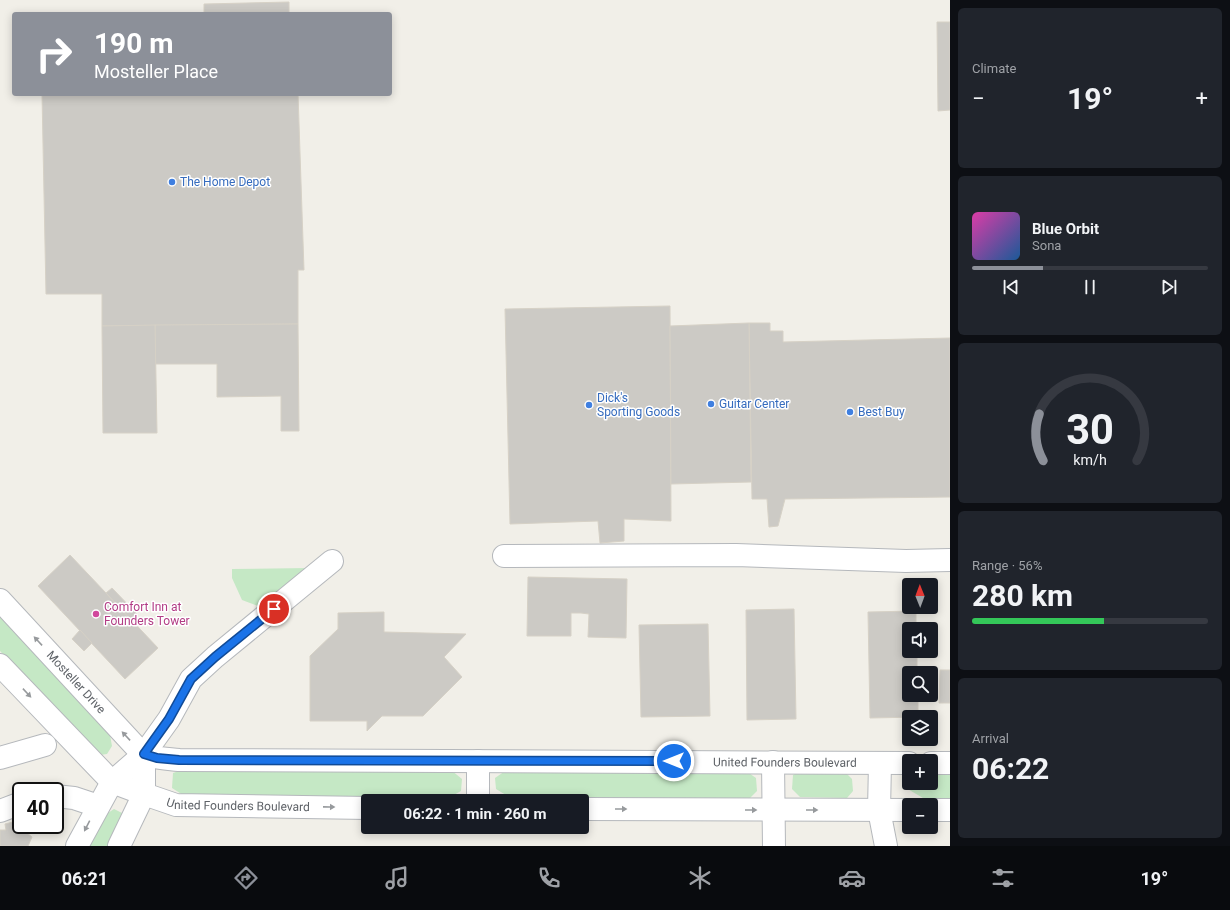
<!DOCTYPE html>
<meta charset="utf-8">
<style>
body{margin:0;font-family:Roboto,sans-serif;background:#20242c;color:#f1f3f6;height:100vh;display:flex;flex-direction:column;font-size:15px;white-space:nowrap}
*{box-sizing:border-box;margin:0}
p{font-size:13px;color:#9ea1a6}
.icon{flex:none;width:22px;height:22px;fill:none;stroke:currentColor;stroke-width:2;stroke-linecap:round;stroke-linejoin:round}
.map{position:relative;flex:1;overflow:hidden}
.side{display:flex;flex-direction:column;gap:8px;padding:8px;background:#0d0f14;width:280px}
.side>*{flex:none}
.banner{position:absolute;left:12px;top:12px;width:380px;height:84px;border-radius:4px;box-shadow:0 2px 10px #0003;background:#8c9099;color:#fff;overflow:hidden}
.needle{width:26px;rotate:359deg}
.controls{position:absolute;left:902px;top:578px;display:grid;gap:8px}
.controls a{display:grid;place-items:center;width:36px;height:36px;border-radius:4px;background:#171b24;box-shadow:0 2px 10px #0003;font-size:20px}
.speed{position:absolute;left:12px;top:782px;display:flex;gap:8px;font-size:20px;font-weight:700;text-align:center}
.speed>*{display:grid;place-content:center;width:52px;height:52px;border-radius:50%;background:#171b24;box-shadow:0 2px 10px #0003;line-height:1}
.speed .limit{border:2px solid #111;border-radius:6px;background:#fff;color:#111}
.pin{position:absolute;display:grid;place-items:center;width:34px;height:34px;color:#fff;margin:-17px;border:2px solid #fff;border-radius:50%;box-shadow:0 1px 4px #0007}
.me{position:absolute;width:44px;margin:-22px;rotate:270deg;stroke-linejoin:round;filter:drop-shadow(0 0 3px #0008)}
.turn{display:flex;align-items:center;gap:14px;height:84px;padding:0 16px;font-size:18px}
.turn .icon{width:52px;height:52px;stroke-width:2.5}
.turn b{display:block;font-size:28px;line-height:34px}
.big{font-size:30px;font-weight:700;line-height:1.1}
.side .widget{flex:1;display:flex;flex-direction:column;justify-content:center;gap:6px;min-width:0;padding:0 14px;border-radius:6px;background:#20242c}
.side .dial{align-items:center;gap:0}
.dial svg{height:104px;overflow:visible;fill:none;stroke:#363941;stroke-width:7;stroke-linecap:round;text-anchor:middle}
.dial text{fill:#f1f3f6;stroke:none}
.song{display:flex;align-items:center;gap:12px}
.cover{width:48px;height:48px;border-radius:6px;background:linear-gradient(135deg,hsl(320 70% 55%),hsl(210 70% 35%))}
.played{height:4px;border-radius:2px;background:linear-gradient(90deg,#8c9099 30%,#363941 30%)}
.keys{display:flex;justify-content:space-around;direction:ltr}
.heat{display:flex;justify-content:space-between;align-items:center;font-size:22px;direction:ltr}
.charge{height:6px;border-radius:3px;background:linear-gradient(90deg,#34c759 56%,#363941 0)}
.trip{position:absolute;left:361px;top:794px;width:228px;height:40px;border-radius:4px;background:#171b24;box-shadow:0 2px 10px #0003;font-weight:700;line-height:40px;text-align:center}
.tabs{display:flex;height:64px;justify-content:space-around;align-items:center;background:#090b0e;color:#9ea1a6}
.tabs .icon{width:28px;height:28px}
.tabs .active{color:#8c9099}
.tabs b{font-size:18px;color:#f1f3f6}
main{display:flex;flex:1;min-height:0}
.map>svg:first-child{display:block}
</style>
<main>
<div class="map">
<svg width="950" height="846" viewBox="0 0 950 846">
<rect width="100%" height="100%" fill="#f1efe8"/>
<g fill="#c5e8c5">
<path d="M309 568 267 603 258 606 242 600 232 578V569Z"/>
<path d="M0 616 110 735 112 746 107 754 100 755 95 753 0 651Z"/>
<path d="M185 769 451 770 462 779 461 791 452 796 186 797 172 788 173 773Z"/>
<path d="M508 769 746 771 756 778 757 791 750 798H511L496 789 495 778Z"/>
<path d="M843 770 852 779 853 791 847 798 800 797 792 789 793 775 801 771Z"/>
<path d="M931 772H950V798H923L906 788 907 776 909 775V783H931Z"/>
<path d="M114 809 126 815 115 846H89L105 815Z"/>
</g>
<g fill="#cccac5" stroke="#d6d1c6">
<path d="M289 2V14H204V4Z"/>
<path d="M937 22H950V110L938 111Z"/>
<path d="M42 94H298L304 270H298V324L102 326V294H46Z"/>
<path d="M670 306 671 521 624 519V541L600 543 598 521 510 524 505 309Z"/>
<path d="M749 323H770V331H783V342L950 338V497L785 499 778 526 769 527 767 499H752Z"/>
<path d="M749 323 751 482 671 484 670 326Z"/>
<path d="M298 324 299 431H281V396L217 397V364H155V325Z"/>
<path d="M155 325 157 433H103L102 326Z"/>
<path d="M70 555 158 648 125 679 38 586Z"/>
<path d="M528 577 627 579 626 638 588 637 589 614 581 613H571V636H527Z"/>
<path d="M112 588 137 614 131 620 106 593Z"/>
<path d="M794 609 796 719 747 720 746 610Z"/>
<path d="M916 611V629H909V651H917V673H909V695H918V717L870 718 868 612Z"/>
<path d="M384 612V632L466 634 444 657 462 677 423 716H382L367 731V721H310V656L338 629V613Z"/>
<path d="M708 624 710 716 641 717 639 625Z"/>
<path d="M80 630 92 643 84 651 72 639Z"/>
<path d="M940 670H950V703H939Z"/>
<path d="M21 820V825H37L39 831 27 833 32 837 28 846H0V830H6L5 824Z"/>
</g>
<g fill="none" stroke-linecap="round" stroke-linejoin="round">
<g stroke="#b5b8bc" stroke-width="24">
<g id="minor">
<path d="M504 556 736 555 906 561 950 560"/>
<path id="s1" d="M0 600 136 747C150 759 161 758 179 760L909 763"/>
<path id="s2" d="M0 665 112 782 144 794 176 805 368 808"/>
<path d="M0 758 45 745"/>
<path d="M478 761V801"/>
<path d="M773 762 774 846"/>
<path d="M880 763 879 810 886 846"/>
<path d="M931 763H950"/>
<path d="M55 796 74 798 98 806"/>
<path d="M582 809 909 810"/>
<path d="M931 810H950"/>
<path d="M0 811 21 803"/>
<path d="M77 846 112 782 144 754 169 719 191 679 215 657 332 561"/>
<path d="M119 846 144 794V754"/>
</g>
</g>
<use href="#minor" stroke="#fff" stroke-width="22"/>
</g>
<defs><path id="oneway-solid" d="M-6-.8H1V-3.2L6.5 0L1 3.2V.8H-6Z"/></defs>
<g fill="#979a9d">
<use href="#oneway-solid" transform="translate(38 641) rotate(-133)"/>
<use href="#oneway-solid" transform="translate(27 693) rotate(47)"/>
<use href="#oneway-solid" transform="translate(126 736) rotate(-133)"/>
<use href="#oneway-solid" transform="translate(329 807) rotate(1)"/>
<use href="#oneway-solid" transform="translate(621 809)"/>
<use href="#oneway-solid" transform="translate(751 810)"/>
<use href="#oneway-solid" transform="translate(812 810)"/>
<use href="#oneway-solid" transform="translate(87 826) rotate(117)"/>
</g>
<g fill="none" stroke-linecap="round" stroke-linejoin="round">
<g stroke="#114b97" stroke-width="10">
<path id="route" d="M274 609 215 657 191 679 169 719 144 754 157 758 179 760 674 761"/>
</g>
<use href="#route" stroke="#1a73e8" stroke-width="7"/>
</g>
<g fill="#3f7fe0" stroke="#fff" stroke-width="1.5">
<circle cx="172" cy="182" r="4"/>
<circle cx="711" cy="404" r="4"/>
<circle cx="589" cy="405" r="4"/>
<circle cx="850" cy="412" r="4"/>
</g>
<circle fill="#d1479c" stroke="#fff" stroke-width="1.5" cx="96" cy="614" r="4"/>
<g text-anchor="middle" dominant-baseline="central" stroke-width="3" stroke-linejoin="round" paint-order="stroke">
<g font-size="12" fill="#366cbe" stroke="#fff" text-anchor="start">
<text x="180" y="182">The Home Depot</text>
<text x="597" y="398">Dick's<tspan x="597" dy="14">Sporting Goods</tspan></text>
<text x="719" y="404">Guitar Center</text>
<text x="858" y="412">Best Buy</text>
</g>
<g font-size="12" fill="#b23c85" stroke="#fff" text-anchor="start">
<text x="104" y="607">Comfort Inn at<tspan x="104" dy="14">Founders Tower</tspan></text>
</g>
<g font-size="12" fill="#5f6368" stroke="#fff">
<text stroke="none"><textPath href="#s1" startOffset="112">Mosteller Drive</textPath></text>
<text stroke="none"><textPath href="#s1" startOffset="852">United Founders Boulevard</textPath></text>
<text stroke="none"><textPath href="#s2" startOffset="292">United Founders Boulevard</textPath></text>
</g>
</g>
</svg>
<div class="controls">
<a><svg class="needle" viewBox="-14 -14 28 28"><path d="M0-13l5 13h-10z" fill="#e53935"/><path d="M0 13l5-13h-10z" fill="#9ea1a6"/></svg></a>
<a><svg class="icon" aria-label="sound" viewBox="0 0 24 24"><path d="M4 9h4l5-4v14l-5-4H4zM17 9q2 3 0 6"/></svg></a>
<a><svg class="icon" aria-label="search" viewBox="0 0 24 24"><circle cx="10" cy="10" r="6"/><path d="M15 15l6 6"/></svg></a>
<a><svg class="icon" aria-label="layers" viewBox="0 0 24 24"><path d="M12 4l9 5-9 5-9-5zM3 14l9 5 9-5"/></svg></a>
<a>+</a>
<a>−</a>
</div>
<div class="speed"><div class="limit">40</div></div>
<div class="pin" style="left:274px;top:609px;background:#d93025"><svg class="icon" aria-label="arrive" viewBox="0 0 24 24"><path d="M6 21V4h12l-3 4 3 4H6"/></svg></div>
<svg class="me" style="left:674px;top:761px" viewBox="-20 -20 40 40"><circle r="17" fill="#1a73e8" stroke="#fff" stroke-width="3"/><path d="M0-11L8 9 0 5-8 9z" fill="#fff"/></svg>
<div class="trip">06:22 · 1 min · 260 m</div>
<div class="banner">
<div class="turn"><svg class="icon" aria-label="right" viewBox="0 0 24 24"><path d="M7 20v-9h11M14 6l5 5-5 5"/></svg><div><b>190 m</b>Mosteller Place</div></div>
</div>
</div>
<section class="side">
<div class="widget"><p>Climate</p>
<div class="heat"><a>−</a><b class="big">19°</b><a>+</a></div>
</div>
<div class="widget">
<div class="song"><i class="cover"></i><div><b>Blue Orbit</b><p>Sona</p></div></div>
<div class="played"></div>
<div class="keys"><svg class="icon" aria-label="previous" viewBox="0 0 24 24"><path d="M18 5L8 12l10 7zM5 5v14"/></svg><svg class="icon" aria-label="pause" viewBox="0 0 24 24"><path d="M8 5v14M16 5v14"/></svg><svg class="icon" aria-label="next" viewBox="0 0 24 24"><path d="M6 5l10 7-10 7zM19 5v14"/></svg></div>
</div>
<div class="widget dial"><svg viewBox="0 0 100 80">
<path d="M14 69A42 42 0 1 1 86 69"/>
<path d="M14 69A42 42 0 0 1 11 33" stroke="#8c9099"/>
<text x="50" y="56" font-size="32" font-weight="700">30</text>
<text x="50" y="72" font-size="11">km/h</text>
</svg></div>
<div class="widget"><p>Range · 56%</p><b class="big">280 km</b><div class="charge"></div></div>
<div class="widget"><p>Arrival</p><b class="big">06:22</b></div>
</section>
</main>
<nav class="tabs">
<b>06:21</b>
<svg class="icon active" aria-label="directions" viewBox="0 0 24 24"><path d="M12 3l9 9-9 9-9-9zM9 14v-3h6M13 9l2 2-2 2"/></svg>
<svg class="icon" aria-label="music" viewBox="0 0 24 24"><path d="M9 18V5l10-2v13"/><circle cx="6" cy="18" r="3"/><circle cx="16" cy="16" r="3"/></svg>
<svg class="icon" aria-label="phone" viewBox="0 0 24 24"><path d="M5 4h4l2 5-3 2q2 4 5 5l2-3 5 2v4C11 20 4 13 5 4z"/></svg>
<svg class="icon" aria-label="climate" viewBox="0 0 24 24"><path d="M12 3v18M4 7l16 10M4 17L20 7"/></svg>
<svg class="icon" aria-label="car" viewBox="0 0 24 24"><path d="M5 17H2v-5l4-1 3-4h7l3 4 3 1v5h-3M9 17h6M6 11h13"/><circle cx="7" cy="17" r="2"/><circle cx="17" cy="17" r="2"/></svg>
<svg class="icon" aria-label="filters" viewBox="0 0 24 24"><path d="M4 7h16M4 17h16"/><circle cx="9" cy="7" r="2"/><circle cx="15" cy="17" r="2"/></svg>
<b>19°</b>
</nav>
